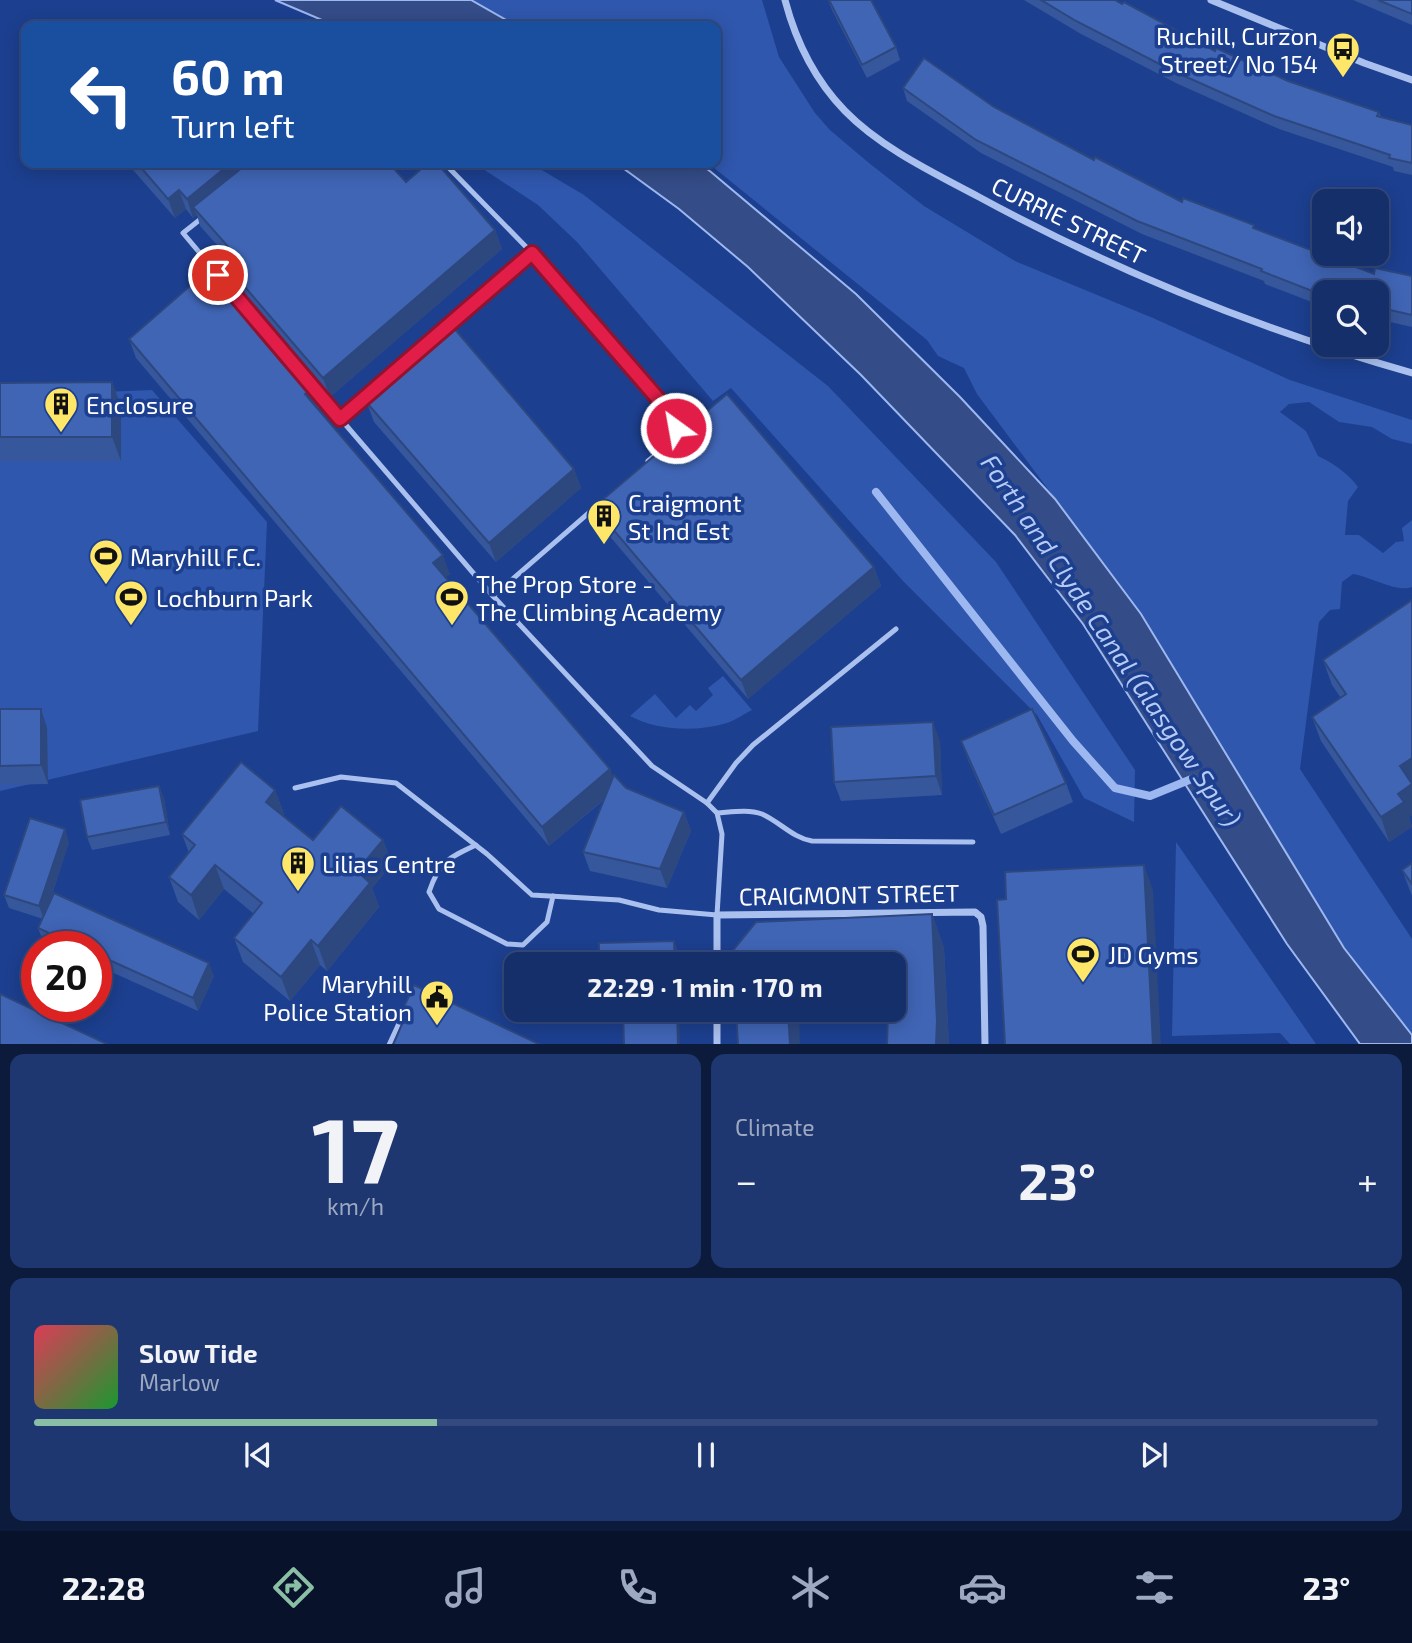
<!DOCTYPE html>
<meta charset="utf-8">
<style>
body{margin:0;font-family:"Exo 2",sans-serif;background:#1e3771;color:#f1f3f6;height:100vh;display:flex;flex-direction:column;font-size:26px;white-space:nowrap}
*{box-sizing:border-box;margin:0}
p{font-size:23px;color:#9da9c1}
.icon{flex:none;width:38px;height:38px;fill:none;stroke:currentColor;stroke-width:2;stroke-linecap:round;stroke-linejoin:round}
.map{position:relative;height:1044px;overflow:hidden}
.sheet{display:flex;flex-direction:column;gap:10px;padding:10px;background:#0c1a3b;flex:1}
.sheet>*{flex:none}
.banner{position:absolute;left:21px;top:21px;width:700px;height:147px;border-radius:14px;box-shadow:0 4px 18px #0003,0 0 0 2px #344a7e;background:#1a4fa0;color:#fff;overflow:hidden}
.fabs{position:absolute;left:1312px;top:189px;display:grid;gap:14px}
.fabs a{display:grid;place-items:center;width:77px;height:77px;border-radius:14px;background:#152f6b;box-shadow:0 4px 18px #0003,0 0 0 2px #344a7e;font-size:35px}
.speed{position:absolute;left:21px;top:931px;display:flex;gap:14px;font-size:35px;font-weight:700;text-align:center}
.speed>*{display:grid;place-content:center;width:91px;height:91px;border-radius:50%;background:#152f6b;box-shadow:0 4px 18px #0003,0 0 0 2px #344a7e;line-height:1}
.speed .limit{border:10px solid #d22;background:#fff;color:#111}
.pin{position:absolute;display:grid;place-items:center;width:60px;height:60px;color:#fff;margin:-30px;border:4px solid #fff;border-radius:50%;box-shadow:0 2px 7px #0007}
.me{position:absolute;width:77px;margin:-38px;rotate:328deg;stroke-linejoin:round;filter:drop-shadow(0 0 5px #0008)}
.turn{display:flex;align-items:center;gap:24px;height:147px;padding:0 35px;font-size:32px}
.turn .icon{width:91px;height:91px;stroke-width:2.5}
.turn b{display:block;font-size:49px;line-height:60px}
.big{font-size:52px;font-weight:700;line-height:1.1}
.sheet .card{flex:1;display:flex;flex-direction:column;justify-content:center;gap:10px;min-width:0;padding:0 24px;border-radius:14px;background:#1e3771}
.sheet .dial{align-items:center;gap:0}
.dial b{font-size:91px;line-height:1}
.song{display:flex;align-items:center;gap:21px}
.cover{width:84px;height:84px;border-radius:10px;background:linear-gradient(135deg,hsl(350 70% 55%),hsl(130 70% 35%))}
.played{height:7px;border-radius:4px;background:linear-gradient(90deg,#8abfa5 30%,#344a7e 30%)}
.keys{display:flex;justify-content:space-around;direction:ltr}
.heat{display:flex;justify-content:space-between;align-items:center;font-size:38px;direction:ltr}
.sheet .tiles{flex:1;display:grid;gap:10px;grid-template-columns:1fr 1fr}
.card:last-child{grid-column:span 2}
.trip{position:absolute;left:504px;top:952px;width:402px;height:70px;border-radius:14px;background:#152f6b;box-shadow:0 4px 18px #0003,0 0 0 2px #344a7e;font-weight:700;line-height:70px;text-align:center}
.tabs{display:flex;height:112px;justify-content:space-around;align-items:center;background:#08132b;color:#9da9c1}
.tabs .icon{width:49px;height:49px}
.tabs .current{color:#8abfa5}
.tabs b{font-size:32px;color:#f1f3f6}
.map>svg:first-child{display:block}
</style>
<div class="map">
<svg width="1412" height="1045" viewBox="0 0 1412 1045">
<rect width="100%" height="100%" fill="#1c3f8f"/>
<g fill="#2f57ad">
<path d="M471 0H762L779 57 815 113 830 130 869 163 924 206 1015 261 1153 318 1290 380 1412 420V444L1392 439 1372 427 1339 422 1309 402 1289 404 1280 412 1306 431 1318 456C1333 463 1348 473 1358 487L1348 501 1345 535H1359L1383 553 1396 542 1404 541 1402 528 1412 520V587C1398 593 1371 577 1353 574L1342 582 1340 609 1330 610 1319 622 1300 769 1412 939V1035L1344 948 1141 614 977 394 964 368 938 356 927 340 708 163H716V26H517Z"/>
<path d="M474 163H530L584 195 828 386 996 562 1135 770 1134 822 1084 798 1037 715 903 581 731 388 713 401 577 242 538 205Z"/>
<path d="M152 390 267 522 258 731 0 791V396Z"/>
<path d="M723 676 752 710C744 714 736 720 727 723 697 732 658 731 630 716L655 694 676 718 690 705 696 711 713 695 708 688Z"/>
<path d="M1176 842 1316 1044H1290L1280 1033 1172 1036Z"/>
</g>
<g fill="#344c88" stroke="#9db8f0" stroke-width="2">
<path d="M275 0H471L517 26H336Z"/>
<path d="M616 163H699L711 172 856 294 960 397 1055 499 1141 614 1344 948 1412 1035V1044H1360L1287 944 1083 624 1015 535 861 375 748 267 679 209Z"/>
</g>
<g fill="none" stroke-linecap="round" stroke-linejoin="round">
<path stroke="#9db8f0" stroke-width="8" d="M876 492 1073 741 1115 788 1150 796 1194 778"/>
<g stroke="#aac0ee" stroke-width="5">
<path d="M439 163 449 168 532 253 672 415C683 435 662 449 648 461"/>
<path d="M202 218 183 233 215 271"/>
<path d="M340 419 532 253"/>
<path d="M493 596 599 504"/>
<path d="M295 788 341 777 396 783 487 854 532 895 619 900 659 910 717 915 722 834 717 813 707 803 652 766 493 596 314 388"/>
<path d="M707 803 736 763 753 745 896 629"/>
<path d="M717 813C732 812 748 809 762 814 780 822 793 838 812 841L973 842"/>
<path d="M476 845C448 858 439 862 429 892L439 909 507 944 523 945 547 922 553 896"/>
<path d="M389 1045 401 1019"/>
</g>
<g stroke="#aac0ee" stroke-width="7">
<path d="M785 0C796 42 815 80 845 111 881 148 934 173 979 197 1117 272 1261 330 1412 373"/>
<path d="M1211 0 1364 63 1412 80"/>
<path d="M717 964V915L975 912 981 917 983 926 985 1045"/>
<path d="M717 1010V1045"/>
</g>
</g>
<g fill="#37579c">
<path d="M828 0 896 47 900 60 867 78 832 10Z"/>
<path d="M1024 0H1115L1215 51 1288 81 1379 112 1381 117 1412 125V175L1394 171 1393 167 1279 129 1178 84 1081 34Z"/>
<path d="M1353 0H1412V25Z"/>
<path d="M903 88 994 107 1094 160 1182 202 1374 274 1412 276V327L1377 319V292H1325V307L1265 284 1264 281 1142 234 981 153 907 101Z"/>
<path d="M127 163H389L406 182 495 230 502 249 330 397 228 278 221 259 226 255 200 226 197 215 193 218 186 209 175 218Z"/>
<path d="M129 339 322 404 318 408 450 574 445 578 610 769 613 778 626 788 684 812 691 831 667 888 590 871 583 852 605 799 549 846 136 358Z"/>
<path d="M112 382 121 406V461H0V383Z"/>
<path d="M367 403 574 469 581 488 496 562 374 422Z"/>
<path d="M594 507 874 567 881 586 748 699 601 526Z"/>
<path d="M1412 600V815L1409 817 1412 827 1389 842 1321 741 1312 717 1341 698 1332 685 1323 660Z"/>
<path d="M0 709 47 728 48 784 0 785Z"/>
<path d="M940 741 942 795 841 801 834 782Z"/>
<path d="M961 741 1066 783 1073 802 1001 834 968 760Z"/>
<path d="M159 786 164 799 170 835 92 850 87 837Z"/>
<path d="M275 790 284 814 283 816 313 840H383L392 864 372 888 379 907 327 971 320 965 290 1001 243 962 234 938 254 914 224 889 199 920 178 902 169 877 189 853 182 834Z"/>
<path d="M69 842 49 904 214 976 198 1011 96 965V947H56L43 941 38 928 43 919 9 908 4 895Z"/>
<path d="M1412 863V896L1402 870Z"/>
<path d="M932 914 944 948 949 1045H887L894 964H735Z"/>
</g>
<g fill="#2d477f">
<path d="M231 163H262L193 207 197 215 193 218 187 199Z"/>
<path d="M179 190 186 209 175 218 168 199Z"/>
<path d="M495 230 502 249 330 397 323 378Z"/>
<path d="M112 382 121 406V461L112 437Z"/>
<path d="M315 385 322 404 312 413 305 394Z"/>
<path d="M574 469 581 488 496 562 489 543Z"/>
<path d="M443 555 450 574 440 582 433 563Z"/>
<path d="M874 567 881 586 748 699 741 680Z"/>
<path d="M41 709 47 728 48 784 41 765Z"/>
<path d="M933 722 940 741 942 795 936 776Z"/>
<path d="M1412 758V815L1409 817 1412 827 1389 842 1381 817 1398 794 1400 766Z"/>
<path d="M610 769 617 788 549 846 542 827Z"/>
<path d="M159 786 164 799 170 835 166 822Z"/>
<path d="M275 790 284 814 274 826 266 802Z"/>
<path d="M684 812 691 831 667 888 660 869Z"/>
<path d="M65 829 69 842 44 919 39 906Z"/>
<path d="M383 840 392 864 372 888 379 907 327 971 318 946 357 871Z"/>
<path d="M215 865 224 889 199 920 191 895Z"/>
<path d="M1144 865 1153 890 1161 1045H1153Z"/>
<path d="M932 914 944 948 949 1045H936Z"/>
<path d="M311 940 320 965 290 1001 281 977Z"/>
<path d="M674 941 677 948V964H675Z"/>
<path d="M209 963 214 976 198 1011 193 998Z"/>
<path d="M677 1010H679L680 1045H678Z"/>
<path d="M788 1010H799L800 1045H790Z"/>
</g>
<g fill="#4065b5" stroke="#2d477f" stroke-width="2">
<path d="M829 0H871L896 47 862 65Z"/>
<path d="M1041 0H1115L1122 4 1124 2 1215 51 1216 48 1288 81 1379 112 1377 116 1412 125V163L1389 158 1390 155 1274 116 1173 71 1076 21Z"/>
<path d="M1378 0H1412V14Z"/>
<path d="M924 58 994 107 1094 160 1095 157 1182 202 1183 198 1254 225 1253 228 1374 274 1375 268 1412 276V315L1377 307V292H1325V296L1261 271 1262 269 1137 221 976 140 903 88Z"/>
<path d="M137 163H231L187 199 179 190 168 199Z"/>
<path d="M248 163H389L406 182 428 163H437L495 230 323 378 221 259 232 251 193 207Z"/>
<path d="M213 266 315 385 305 394 443 555 433 563 610 769 542 827 129 339Z"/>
<path d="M453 327 574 469 489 543 367 403Z"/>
<path d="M112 382V437H0V383Z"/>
<path d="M727 394 874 567 741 680 594 507Z"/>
<path d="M1412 600V758L1400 766 1412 784 1398 794 1404 802 1381 817 1312 717 1346 694 1323 660Z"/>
<path d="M0 709H41V765L0 766Z"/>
<path d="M1032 709 1066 783 994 815 961 741Z"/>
<path d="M933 722 936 776 834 782 831 727Z"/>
<path d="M241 762 275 790 266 802 313 840 341 806 383 840 357 871 370 883 318 946 311 940 281 977 234 938 262 903 215 865 191 895 169 877 195 845 182 834Z"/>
<path d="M614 775 626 788 684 812 660 869 583 852Z"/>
<path d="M159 786 166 822 87 837 80 800Z"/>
<path d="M30 818 65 829 39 906 4 895Z"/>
<path d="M1412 863V884L1402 870Z"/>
<path d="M1144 865 1153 1045H1005L997 900 1006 899 1005 872Z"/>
<path d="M54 893 209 963 193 998 96 954V947H80L38 928Z"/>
<path d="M932 914 937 1021 936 1045H887L888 1010H894V964H882L881 958 786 962V964H735L734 949 756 922Z"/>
<path d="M674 941 675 964H599V943Z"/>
<path d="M414 985 541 1045H393L402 1024 397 1022Z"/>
<path d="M0 994 109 1045H0Z"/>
<path d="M623 1010H677L678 1045H624Z"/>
<path d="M736 1010H788L790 1045H738Z"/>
</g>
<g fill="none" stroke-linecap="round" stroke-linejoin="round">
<g stroke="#92132f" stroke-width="18">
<path id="route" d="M218 275 340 419 532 253 672 415 676 428"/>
</g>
<use href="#route" stroke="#e11d48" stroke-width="12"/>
</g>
<defs>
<g id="bus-pin" transform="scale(1.75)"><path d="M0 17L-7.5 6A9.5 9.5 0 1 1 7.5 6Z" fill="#fee768" stroke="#1c3f8f"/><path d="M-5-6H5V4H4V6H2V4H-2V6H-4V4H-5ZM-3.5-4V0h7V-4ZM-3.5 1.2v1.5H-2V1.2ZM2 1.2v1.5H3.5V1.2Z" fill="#111"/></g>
<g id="building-pin" transform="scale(1.75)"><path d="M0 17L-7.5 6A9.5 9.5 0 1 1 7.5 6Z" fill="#fee768" stroke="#1c3f8f"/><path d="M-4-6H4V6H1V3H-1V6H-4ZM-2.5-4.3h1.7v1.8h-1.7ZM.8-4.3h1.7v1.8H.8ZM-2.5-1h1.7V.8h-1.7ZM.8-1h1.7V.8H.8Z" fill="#111"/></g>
<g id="stadium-pin" transform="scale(1.75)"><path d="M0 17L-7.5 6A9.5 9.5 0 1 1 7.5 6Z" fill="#fee768" stroke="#1c3f8f"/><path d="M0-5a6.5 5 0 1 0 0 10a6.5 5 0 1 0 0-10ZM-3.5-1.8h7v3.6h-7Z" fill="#111"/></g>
<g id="civic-pin" transform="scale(1.75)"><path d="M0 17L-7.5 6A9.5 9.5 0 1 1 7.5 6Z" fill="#fee768" stroke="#1c3f8f"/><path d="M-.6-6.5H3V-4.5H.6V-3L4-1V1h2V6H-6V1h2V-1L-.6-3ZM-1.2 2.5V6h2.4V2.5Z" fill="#111"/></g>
</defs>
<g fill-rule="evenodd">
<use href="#bus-pin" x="1343" y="49"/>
<use href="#building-pin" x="61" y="404"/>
<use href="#building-pin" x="604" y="516"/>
<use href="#stadium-pin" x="106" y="556"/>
<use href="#stadium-pin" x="131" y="597"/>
<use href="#stadium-pin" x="452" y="597"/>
<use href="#building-pin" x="298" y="863"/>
<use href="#stadium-pin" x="1083" y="954"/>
<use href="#civic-pin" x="437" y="997"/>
</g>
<g text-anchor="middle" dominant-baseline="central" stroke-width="7" stroke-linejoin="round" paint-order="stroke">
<g font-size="24" fill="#fff" stroke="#1c3f8f" text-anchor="start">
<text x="1318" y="35" text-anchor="end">Ruchill, Curzon<tspan x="1318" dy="28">Street/ No 154</tspan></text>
<text x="86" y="404">Enclosure</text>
<text x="628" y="502">Craigmont<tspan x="628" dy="28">St Ind Est</tspan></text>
<text x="130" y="556">Maryhill F.C.</text>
<text x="476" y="583">The Prop Store -<tspan x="476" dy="28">The Climbing Academy</tspan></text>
<text x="156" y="597">Lochburn Park</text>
<text x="322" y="863">Lilias Centre</text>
<text x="1108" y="954">JD Gyms</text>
<text x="412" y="983" text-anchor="end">Maryhill<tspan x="412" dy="28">Police Station</tspan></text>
</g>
<g font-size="24" fill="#fff" stroke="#1c3f8f">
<text transform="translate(1069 220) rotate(26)">CURRIE STREET</text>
<text transform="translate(849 894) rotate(-1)">CRAIGMONT STREET</text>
</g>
<g font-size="26" font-style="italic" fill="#b6caf5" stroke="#1c3f8f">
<text transform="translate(1112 640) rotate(56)">Forth and Clyde Canal (Glasgow Spur)</text>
</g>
</g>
</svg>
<div class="fabs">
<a><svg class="icon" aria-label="sound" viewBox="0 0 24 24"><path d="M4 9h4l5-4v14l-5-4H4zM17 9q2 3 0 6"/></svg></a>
<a><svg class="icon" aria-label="search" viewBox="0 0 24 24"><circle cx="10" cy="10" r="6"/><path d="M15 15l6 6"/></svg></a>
</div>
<div class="speed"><div class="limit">20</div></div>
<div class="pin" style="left:218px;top:275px;background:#d93025"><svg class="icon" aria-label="arrive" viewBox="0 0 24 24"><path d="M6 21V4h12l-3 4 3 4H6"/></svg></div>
<svg class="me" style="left:676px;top:428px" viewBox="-20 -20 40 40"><circle r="17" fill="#e11d48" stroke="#fff" stroke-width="3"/><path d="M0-11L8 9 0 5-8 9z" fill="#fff"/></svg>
<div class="trip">22:29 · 1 min · 170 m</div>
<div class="banner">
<div class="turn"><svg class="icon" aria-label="left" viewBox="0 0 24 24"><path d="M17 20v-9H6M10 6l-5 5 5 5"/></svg><div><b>60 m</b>Turn left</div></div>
</div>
</div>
<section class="sheet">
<div class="tiles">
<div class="card dial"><b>17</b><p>km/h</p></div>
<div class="card"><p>Climate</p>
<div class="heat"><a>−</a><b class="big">23°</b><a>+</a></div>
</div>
<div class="card">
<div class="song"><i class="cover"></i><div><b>Slow Tide</b><p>Marlow</p></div></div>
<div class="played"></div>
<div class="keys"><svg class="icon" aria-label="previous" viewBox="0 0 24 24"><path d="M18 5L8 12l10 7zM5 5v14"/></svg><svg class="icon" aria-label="pause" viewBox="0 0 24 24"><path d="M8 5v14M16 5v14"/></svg><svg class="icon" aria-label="next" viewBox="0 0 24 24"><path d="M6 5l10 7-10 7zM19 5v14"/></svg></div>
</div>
</div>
</section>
<nav class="tabs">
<b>22:28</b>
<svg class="icon current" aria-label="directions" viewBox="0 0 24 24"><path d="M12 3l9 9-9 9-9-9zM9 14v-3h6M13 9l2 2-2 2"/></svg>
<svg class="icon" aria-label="music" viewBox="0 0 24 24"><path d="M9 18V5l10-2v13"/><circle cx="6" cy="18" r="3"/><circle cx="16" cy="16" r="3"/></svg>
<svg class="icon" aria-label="phone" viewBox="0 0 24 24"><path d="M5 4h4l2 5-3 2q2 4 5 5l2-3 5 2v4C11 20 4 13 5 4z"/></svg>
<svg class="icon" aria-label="climate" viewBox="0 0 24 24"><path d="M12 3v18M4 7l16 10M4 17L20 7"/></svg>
<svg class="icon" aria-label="car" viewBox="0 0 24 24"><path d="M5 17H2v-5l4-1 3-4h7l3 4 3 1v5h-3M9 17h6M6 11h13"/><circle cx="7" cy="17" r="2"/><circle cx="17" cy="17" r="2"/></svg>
<svg class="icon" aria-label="filters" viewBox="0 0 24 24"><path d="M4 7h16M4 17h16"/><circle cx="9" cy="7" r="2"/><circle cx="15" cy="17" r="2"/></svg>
<b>23°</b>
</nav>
